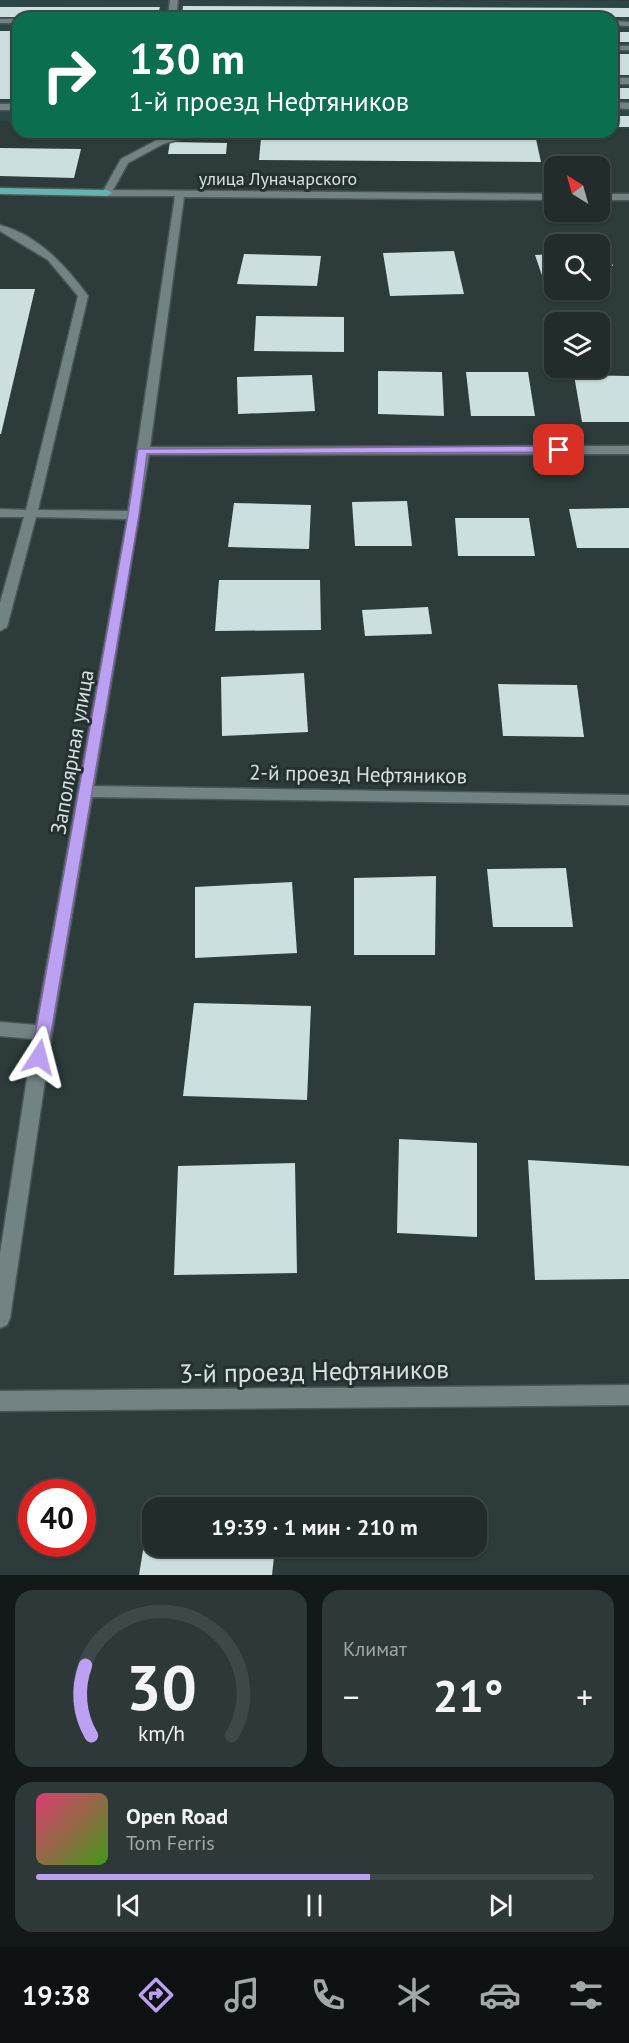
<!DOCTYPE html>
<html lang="ru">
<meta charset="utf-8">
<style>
body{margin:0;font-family:"PT Sans",sans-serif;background:#2e3838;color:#f1f3f6;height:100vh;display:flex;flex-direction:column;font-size:22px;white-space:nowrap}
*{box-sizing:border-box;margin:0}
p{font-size:20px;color:#a2a7a9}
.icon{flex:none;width:33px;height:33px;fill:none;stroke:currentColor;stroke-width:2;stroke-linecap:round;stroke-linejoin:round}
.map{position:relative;height:1575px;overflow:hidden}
.drawer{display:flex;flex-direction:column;gap:15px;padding:15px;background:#131818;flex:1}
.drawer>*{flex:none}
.banner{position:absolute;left:12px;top:12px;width:606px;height:126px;border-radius:18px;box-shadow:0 2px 4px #0004,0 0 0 2px #3f4848;background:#0b6e4f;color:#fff;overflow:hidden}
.needle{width:39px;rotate:323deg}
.tools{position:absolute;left:544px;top:156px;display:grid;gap:12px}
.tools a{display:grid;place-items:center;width:66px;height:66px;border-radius:12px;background:#222c2c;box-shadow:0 2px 4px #0004,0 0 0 2px #3f4848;font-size:30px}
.speed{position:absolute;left:18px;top:1479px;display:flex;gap:12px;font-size:30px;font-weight:700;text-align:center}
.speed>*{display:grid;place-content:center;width:78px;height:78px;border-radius:50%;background:#222c2c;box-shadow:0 2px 4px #0004,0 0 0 2px #3f4848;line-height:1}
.speed .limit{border:9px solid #d22;background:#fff;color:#111}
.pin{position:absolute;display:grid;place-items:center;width:51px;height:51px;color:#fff;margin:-26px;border-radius:12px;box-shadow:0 3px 9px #0006}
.me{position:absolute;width:66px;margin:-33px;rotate:9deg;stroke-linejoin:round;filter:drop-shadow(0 0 4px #0008)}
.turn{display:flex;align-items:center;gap:21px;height:126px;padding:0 18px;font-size:27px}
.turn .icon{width:78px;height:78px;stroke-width:2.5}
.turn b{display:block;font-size:42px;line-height:51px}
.big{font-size:45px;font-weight:700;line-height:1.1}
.drawer .card{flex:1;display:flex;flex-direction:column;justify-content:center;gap:9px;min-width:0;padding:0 21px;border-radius:18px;background:#2e3838}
.drawer .dial{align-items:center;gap:0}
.dial svg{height:156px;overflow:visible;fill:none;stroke:#3f4848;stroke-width:7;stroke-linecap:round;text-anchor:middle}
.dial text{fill:#f1f3f6;stroke:none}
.song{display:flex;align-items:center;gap:18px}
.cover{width:72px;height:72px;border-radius:9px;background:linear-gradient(135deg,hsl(340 70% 55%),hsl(100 70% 35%))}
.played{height:6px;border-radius:3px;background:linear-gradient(90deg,#bca0f2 60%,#3f4848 60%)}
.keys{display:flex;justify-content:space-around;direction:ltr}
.heat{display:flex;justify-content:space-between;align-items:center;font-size:33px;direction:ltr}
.drawer .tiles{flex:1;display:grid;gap:15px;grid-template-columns:1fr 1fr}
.card:last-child{grid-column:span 2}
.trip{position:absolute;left:142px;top:1497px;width:345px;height:60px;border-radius:18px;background:#222c2c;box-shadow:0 2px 4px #0004,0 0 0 2px #3f4848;font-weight:700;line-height:60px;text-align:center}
.tab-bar{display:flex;height:96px;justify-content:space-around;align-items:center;background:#0e1212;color:#a2a7a9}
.tab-bar .icon{width:42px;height:42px}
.tab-bar .selected{color:#bca0f2}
.tab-bar b{font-size:27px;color:#f1f3f6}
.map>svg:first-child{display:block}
</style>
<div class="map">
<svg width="629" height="1575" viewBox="0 0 629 1575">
<rect width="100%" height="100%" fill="#2d3b3b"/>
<path fill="#2e4546" d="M0 0 629 1V129H612V18H18V122L0 121Z"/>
<g fill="#ccdedd">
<path d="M183 6 629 8V17L182 16Z"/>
<path d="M0 7H160L157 17H0Z"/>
<rect x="0" y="31" width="18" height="68"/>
<rect x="612" y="32" width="17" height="10"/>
<rect x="612" y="54" width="17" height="21"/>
<rect x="612" y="88" width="17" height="11"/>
<rect x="612" y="116" width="17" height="11"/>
<path d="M261 138 536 139 541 162 259 160Z"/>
<path d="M170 142 227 143 226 154H168Z"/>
<path d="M0 148 81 149 74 178 0 176Z"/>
<path d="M454 251 464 294 390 296 383 253Z"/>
<path d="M600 253H608L613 266H600L610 291 548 293 535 255 555 254V290H600Z"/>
<path d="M244 254 321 256 317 286 237 284Z"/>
<path d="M0 289H35L1 434H0Z"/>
<path d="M256 316 344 317V352L254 351Z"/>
<path d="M378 371 442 372 444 416 378 414Z"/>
<path d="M466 372H528L535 416H471Z"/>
<path d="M312 375 315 411 238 414 237 377Z"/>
<path d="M574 375 629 376V422H582Z"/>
<path d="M407 501 412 546H355L352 502Z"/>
<path d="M234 503 311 505 309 549 228 547Z"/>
<path d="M629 508V548H577L569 509Z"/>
<path d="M455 518H529L535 556H458Z"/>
<path d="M219 580H320L321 630 215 631Z"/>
<path d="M428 607 432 634 365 636 362 610Z"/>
<path d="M304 673 308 732 222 736 221 677Z"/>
<path d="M498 684 577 685 584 737 503 736Z"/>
<path d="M566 868 573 927H493L487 869Z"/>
<path d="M436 876 435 955H354V878Z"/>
<path d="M292 882 297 953 195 958V887Z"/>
<path d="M194 1003 311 1006 307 1100 183 1096Z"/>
<path d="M399 1139 477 1143V1237L397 1233Z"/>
<path d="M528 1160 629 1166V1279L535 1280Z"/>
<path d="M295 1163 297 1273 174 1275 178 1166Z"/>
<path d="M144 1544 274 1557 272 1575H139Z"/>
</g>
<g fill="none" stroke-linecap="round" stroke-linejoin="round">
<g stroke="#4b5757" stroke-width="3">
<g id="minor">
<path d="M170 0H178L176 18H168Z"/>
<rect x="0" y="19" width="18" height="4"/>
<path d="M612 21 629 22V26L612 25Z"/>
<rect x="612" y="46" width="17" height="4"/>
<rect x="612" y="78" width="17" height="6"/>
<path d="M612 102 629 103V109L612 108Z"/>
<rect x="0" y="104" width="18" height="6"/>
<path d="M190 132H205L163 144 128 163 113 190 555 194V200L184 197 150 447 629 446V454L149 455 94 786 629 795V805L92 797 52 1033 10 1318 7 1325 0 1328V1254L33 1039 0 1036V1022L36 1025 127 519 36 517 7 627 0 631V603L24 517H0V509L26 510 78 296 48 260 0 231V225C38 235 66 266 88 296L38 510 128 511 175 196H107L102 193 121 159 157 140Z"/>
<rect x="600" y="194" width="29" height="6"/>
<path d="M629 1385V1405L0 1411V1391Z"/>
</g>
</g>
<g stroke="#4b5757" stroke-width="3">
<path id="major" d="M0 188 107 190 112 193 107 196 0 194Z"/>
</g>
<use href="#minor" fill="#738383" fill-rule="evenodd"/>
<use href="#major" fill="#66b1b2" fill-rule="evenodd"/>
</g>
<path fill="#bca0f2" stroke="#7a689d" stroke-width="1.5" d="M559 446 565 450 563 452 147 454 139 515 47 1057 45 1062 39 1064 34 1062 31 1057 128 515 138 449Z"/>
<g text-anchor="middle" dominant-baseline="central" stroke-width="6" stroke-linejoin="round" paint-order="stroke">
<g font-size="18" fill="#d8e0e0" stroke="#233131">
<text x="278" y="178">улица Луначарского</text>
</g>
<g font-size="21" fill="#d8e0e0" stroke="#233131">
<text transform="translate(72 752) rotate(-80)">Заполярная улица</text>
<text transform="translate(358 774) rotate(1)">2-й проезд Нефтяников</text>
</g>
<g font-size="26" fill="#d8e0e0" stroke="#233131">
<text transform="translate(314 1371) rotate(-1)">3-й проезд Нефтяников</text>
</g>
</g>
</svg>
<div class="tools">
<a><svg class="needle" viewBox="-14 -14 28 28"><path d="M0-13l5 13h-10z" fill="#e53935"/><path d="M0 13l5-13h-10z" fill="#a2a7a9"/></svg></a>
<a><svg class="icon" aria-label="search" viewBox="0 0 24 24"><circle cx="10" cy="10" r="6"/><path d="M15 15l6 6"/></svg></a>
<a><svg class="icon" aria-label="layers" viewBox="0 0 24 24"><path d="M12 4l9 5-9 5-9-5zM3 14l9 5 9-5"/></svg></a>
</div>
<div class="speed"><div class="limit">40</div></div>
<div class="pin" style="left:559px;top:450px;background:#d93025"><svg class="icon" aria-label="arrive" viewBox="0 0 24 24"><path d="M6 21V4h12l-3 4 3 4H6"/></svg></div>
<svg class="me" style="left:39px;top:1057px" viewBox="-20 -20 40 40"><path d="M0-17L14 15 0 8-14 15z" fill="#bca0f2" stroke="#fff" stroke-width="4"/></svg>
<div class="trip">19:39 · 1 мин · 210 m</div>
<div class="banner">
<div class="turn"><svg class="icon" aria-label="right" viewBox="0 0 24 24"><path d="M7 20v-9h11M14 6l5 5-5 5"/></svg><div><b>130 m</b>1-й проезд Нефтяников</div></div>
</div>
</div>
<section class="drawer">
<div class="tiles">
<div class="card dial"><svg viewBox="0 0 100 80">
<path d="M14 69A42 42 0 1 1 86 69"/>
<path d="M14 69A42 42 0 0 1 11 33" stroke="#bca0f2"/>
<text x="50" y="56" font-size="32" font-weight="700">30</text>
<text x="50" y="72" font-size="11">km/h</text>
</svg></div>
<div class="card"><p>Климат</p>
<div class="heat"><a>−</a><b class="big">21°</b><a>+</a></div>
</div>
<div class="card">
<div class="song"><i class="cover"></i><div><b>Open Road</b><p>Tom Ferris</p></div></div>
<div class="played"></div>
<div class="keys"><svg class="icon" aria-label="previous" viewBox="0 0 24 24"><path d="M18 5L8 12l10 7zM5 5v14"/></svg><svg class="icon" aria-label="pause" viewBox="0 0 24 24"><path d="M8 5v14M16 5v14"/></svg><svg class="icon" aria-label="next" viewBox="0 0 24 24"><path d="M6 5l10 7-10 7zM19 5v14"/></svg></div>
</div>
</div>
</section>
<nav class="tab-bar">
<b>19:38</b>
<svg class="icon selected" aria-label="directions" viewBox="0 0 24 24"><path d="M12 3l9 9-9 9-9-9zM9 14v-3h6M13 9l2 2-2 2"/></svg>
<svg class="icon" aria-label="music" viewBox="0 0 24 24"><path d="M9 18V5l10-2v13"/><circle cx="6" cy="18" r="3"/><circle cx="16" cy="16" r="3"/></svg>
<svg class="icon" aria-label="phone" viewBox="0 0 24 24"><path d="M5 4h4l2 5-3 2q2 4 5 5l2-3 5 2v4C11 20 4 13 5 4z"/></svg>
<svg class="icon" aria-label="climate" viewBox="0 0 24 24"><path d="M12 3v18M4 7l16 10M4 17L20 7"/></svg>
<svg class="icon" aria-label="car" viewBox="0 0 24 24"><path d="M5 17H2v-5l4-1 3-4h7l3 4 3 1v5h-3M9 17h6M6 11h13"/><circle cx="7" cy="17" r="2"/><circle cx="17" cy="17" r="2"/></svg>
<svg class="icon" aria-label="filters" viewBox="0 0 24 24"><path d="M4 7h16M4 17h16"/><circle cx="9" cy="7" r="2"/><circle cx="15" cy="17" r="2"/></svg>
</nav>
